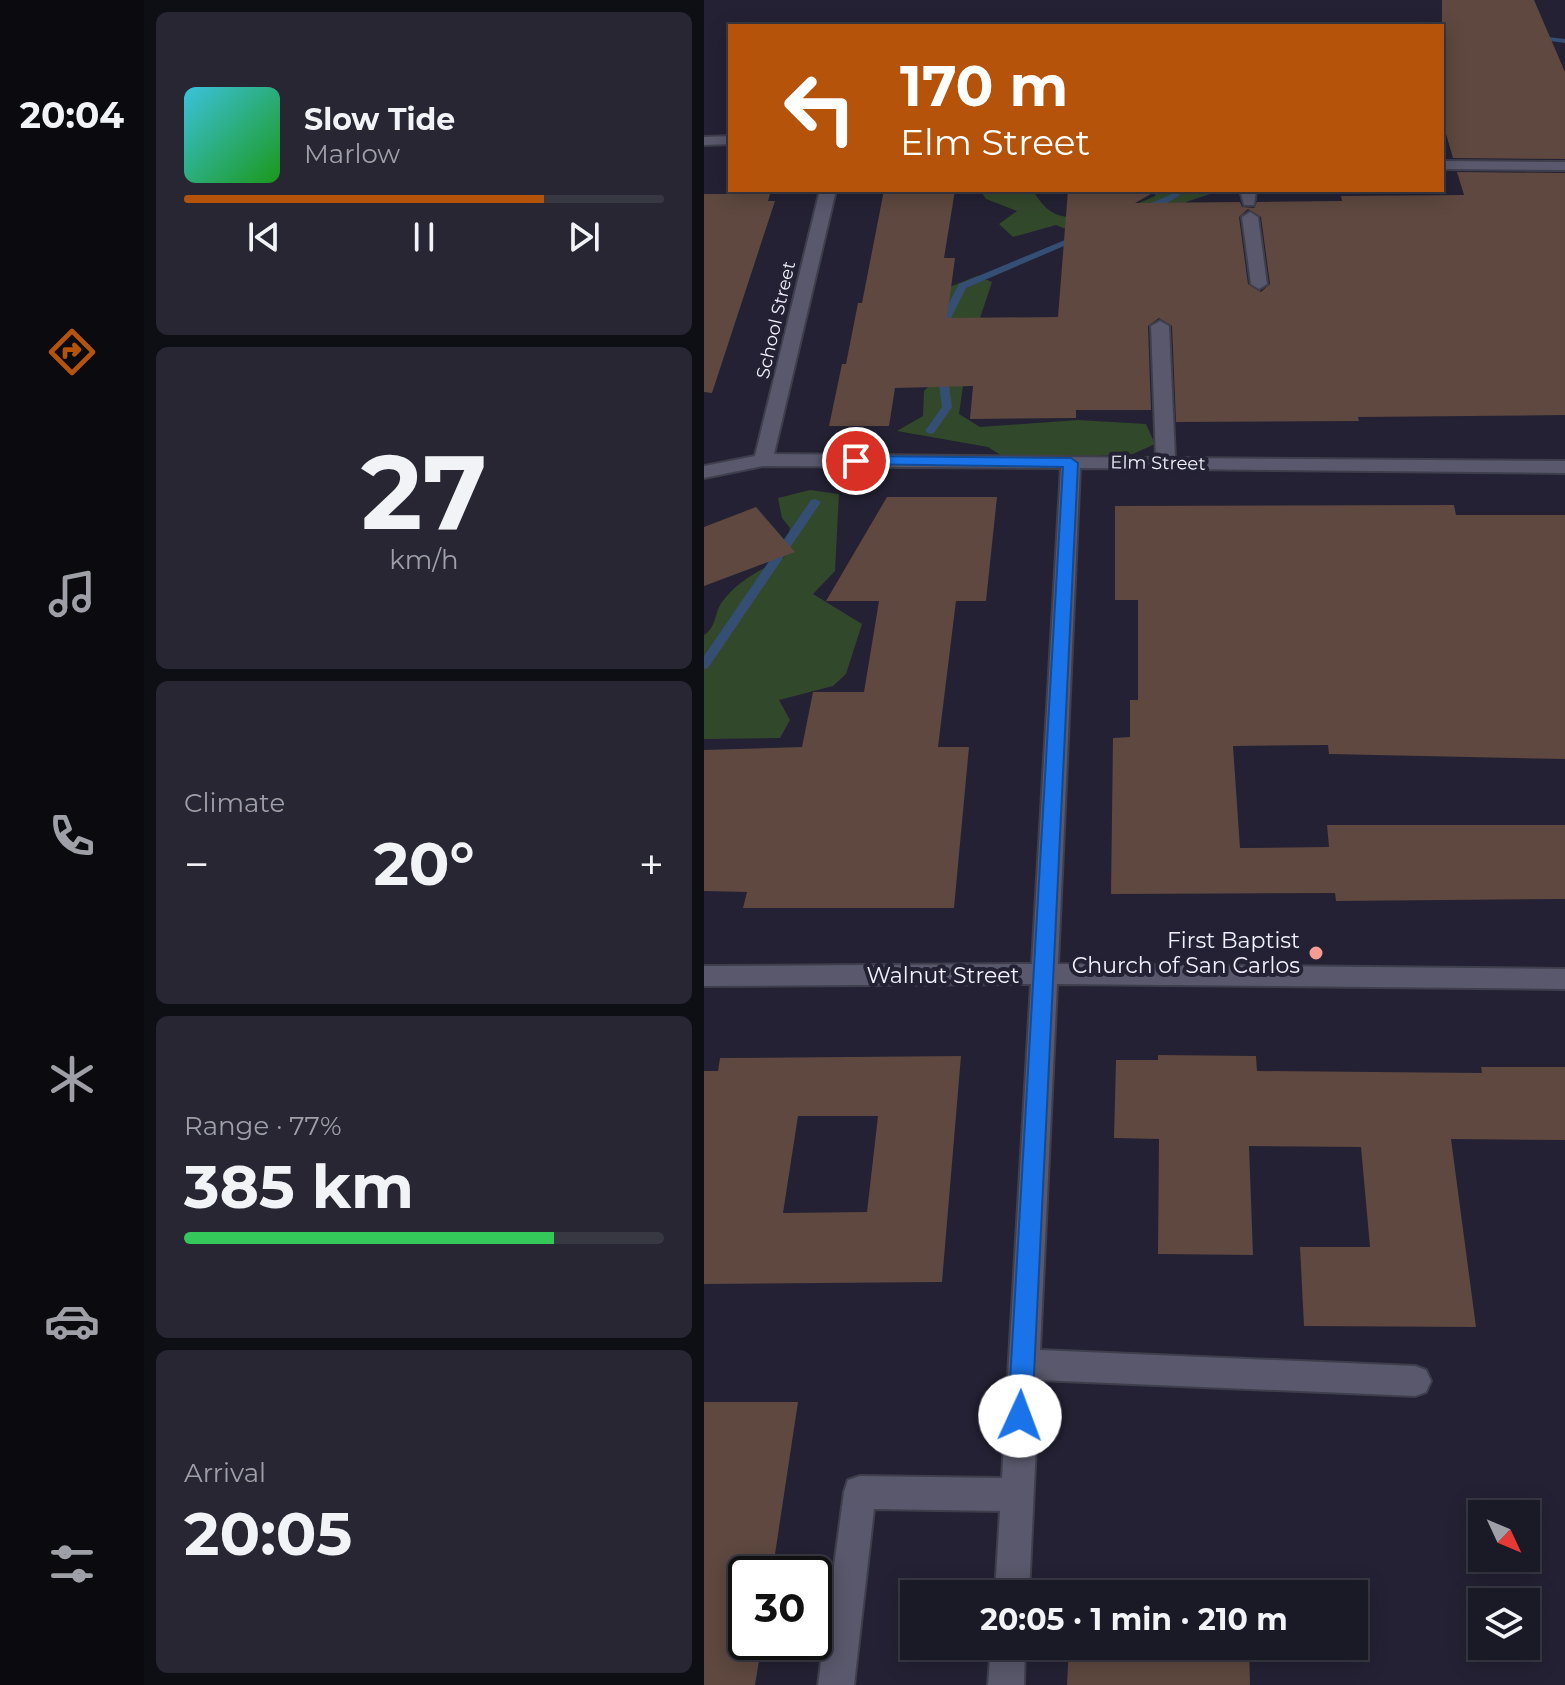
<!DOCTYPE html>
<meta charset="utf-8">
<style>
body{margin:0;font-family:Montserrat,sans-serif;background:#272632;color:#f1f3f6;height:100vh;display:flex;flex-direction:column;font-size:30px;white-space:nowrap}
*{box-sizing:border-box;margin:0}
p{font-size:26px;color:#9fa0a7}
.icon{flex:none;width:44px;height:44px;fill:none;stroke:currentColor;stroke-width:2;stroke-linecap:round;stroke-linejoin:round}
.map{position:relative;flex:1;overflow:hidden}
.panel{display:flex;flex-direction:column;gap:12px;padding:12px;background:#0e0e15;width:560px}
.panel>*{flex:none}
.banner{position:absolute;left:24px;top:24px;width:716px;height:168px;border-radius:0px;box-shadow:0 4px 20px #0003,0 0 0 2px #383843;background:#b45309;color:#fff;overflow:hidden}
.needle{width:52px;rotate:134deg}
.fabs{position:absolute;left:764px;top:1500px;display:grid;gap:16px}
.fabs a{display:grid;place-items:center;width:72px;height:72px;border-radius:0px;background:#1a1926;box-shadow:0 4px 20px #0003,0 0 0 2px #383843;font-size:40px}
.speed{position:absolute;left:24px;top:1556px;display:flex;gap:16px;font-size:40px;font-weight:700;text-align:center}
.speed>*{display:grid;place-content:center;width:104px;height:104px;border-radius:50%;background:#1a1926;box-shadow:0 4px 20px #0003,0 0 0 2px #383843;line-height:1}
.speed .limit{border:4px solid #111;border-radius:12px;background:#fff;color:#111}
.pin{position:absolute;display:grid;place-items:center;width:68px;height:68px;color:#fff;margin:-34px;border:4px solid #fff;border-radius:50%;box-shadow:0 2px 8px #0007}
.me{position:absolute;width:88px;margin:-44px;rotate:2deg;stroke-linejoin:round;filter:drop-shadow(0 0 6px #0008)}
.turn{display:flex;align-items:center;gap:28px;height:168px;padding:0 40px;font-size:36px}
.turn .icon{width:104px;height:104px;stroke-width:2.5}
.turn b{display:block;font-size:56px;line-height:68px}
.big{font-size:60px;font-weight:700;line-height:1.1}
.panel .card{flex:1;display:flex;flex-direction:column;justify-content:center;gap:12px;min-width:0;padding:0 28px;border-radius:12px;background:#272632}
.panel .dial{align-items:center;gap:0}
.dial b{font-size:104px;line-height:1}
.song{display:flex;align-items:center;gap:24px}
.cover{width:96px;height:96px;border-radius:12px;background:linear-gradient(135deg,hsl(190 70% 55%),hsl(120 70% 35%))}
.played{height:8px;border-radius:4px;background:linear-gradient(90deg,#b45309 75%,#383843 75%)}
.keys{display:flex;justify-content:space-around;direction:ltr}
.heat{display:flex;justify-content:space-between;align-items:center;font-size:44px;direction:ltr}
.charge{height:12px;border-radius:6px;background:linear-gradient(90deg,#34c759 77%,#383843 0)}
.trip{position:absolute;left:196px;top:1580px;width:468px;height:80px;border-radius:0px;background:#1a1926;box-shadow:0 4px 20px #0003,0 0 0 2px #383843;font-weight:700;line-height:80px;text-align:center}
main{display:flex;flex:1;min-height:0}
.dock{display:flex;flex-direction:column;width:144px;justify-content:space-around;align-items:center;background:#0a0a0f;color:#9fa0a7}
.dock .icon{width:56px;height:56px}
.dock .current{color:#b45309}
.dock b{font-size:36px;color:#f1f3f6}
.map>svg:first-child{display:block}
</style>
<main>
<nav class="dock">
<b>20:04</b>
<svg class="icon current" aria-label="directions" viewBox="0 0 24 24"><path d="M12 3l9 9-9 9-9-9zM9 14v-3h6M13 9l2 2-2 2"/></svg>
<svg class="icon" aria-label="music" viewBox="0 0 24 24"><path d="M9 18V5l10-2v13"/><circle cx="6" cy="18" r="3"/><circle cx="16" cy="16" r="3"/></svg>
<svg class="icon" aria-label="phone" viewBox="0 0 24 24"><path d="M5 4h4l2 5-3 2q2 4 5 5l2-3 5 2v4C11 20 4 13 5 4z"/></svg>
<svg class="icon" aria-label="climate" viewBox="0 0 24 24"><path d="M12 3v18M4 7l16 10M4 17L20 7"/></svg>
<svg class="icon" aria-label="car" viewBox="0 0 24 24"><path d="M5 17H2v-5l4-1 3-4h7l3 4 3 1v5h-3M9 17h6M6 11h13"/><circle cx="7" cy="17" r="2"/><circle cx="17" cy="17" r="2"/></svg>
<svg class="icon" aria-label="filters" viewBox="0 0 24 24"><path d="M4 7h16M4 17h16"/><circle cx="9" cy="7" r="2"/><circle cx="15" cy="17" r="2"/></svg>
</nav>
<section class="panel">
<div class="card">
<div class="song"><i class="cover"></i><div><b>Slow Tide</b><p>Marlow</p></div></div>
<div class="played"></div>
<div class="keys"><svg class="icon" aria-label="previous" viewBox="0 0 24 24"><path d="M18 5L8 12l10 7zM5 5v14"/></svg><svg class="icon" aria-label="pause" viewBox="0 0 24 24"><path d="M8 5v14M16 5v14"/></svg><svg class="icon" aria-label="next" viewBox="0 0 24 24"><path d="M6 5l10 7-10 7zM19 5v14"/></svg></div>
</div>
<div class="card dial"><b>27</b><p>km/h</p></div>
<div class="card"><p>Climate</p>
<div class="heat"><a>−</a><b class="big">20°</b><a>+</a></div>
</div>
<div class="card"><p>Range · 77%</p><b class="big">385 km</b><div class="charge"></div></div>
<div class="card"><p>Arrival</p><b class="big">20:05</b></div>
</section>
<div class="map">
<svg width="861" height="1685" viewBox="0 0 861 1685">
<rect width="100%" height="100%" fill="#232133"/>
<g fill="#32482b">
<path d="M276 190H328C333 196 338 205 345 210 369 229 427 207 451 196L452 190H506V194L482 202 474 228 371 233 352 225 309 237 295 224 313 211 282 199Z"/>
<path d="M273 276 288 282 266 348 234 315 233 292Z"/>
<path d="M260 379 255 414 276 427 374 420 442 424 451 444 429 454 349 458 298 456 284 447 193 431 219 416 220 391 228 383Z"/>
<path d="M106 490 135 494 131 571 109 594 158 624 142 674 129 686 75 700 86 720 76 738 0 739V635C13 627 10 613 18 602 33 581 58 569 80 558L86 528 78 518 74 498Z"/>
</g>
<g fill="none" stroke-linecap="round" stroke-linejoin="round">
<g fill="#354e73" fill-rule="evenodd">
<path d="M827 35 861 39V43L830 39H827Z"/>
<path d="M472 190H481C472 200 446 214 433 209L466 195Z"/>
<path d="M373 235 381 237 262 288 246 320 245 329 236 331V320L255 284Z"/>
<path d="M238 367 243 370 248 407 230 433 226 434 221 431 238 407 233 370Z"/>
<path d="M111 499 117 502 4 668 0 669V656L107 500Z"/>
</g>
</g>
<g fill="#5e483f" fill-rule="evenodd">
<path d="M738 0H830L861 72V159L749 158 738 120Z"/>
<path d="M753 172 861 173V415L654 417 655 421 472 422 468 326 455 318 444 326 447 410H372V418L266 419 269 386 191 388 185 426H125L138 364H142L154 303H158L180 190H251L240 258H251L243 318 354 317 364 190H454L431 203 536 202 538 207 550 208 553 202 638 201 637 196 760 195ZM544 209 557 217 566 284 557 292 544 284 535 217Z"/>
<path d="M0 194H66L64 201H71L8 393 0 392Z"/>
<path d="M183 497H293L282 601H252L234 747H265L250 908H39L43 892 0 891V750L98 747 109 692H160L175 601H122Z"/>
<path d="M750 505 752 515H861V759L625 754 624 745 529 746 536 848 625 847 623 825H861V899L632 901 631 893 407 894 409 738 426 737V700H434V600H411V506Z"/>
<path d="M52 507 91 552 0 586V527Z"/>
<path d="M454 1055 552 1056 553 1071 778 1073 777 1067H861V1140L747 1139 772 1327 600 1326 596 1247H666L657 1147 545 1146 549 1255 454 1254 455 1139 410 1138 412 1060H454Z"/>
<path d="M257 1056 238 1282 0 1284V1071H14L16 1058ZM94 1116H174L163 1212 79 1213Z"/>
<path d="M0 1402H94L68 1574H42V1642H58L51 1685H0Z"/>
<path d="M365 1646H545L546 1685H363Z"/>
</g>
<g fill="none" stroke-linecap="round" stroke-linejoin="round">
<g stroke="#3e3e4c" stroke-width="4">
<g id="minor">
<path d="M26 136V144L0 145V137Z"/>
<path d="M738 161 861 162V170L738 169Z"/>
<path d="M116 190H132L70 454 452 458 447 326 456 321 465 326 471 458 861 461V473L376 468 354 964 861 969V989L353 984 336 1350 711 1366 722 1370 727 1381 722 1392 711 1396 335 1380 325 1594H291L296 1511 170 1509 150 1685H114L140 1492 144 1480 156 1476 298 1478 327 984 0 986V966L328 964 357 468 59 466 0 478V466L51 456Z"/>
<path d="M536 190H552L550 205H540Z"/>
<path d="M546 212 554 217 563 284 555 289 547 284 538 217Z"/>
<path d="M287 1646H321L320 1685H284Z"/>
</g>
</g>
<use href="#minor" fill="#59586c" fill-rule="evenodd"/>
</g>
<path fill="#1a73e8" stroke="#114b97" stroke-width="2" d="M152 456 367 458 374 463 328 1416 325 1425 316 1428 308 1425 304 1416 359 467 147 464V458Z"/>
<circle fill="#f59c94" stroke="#232133" stroke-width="3" cx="612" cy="953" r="8"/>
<g text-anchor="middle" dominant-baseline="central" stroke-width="8" stroke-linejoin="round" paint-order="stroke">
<g font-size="18" fill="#f1f1fd" stroke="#232133">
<text transform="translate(72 320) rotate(-77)">School Street</text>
<text transform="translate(454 463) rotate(1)">Elm Street</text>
</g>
<g font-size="22" fill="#f1f1fd" stroke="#232133" text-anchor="end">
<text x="596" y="940">First Baptist<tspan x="596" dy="25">Church of San Carlos</tspan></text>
</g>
<g font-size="22" fill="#f1f1fd" stroke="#232133">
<text x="239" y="975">Walnut Street</text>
</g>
</g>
</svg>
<div class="fabs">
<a><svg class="needle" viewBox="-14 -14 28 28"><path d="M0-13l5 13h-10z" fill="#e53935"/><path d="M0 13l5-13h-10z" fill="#9fa0a7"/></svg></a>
<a><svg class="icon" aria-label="layers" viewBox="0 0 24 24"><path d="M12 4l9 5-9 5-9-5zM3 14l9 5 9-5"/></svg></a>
</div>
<div class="speed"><div class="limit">30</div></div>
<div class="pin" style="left:152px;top:461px;background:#d93025"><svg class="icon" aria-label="arrive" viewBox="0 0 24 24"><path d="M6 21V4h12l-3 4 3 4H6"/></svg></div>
<svg class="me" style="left:316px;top:1416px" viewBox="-20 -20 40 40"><circle r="19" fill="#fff"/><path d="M0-13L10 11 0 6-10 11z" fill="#1a73e8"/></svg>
<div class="trip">20:05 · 1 min · 210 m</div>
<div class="banner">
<div class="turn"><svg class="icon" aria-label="left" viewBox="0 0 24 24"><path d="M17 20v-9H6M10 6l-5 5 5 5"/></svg><div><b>170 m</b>Elm Street</div></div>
</div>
</div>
</main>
